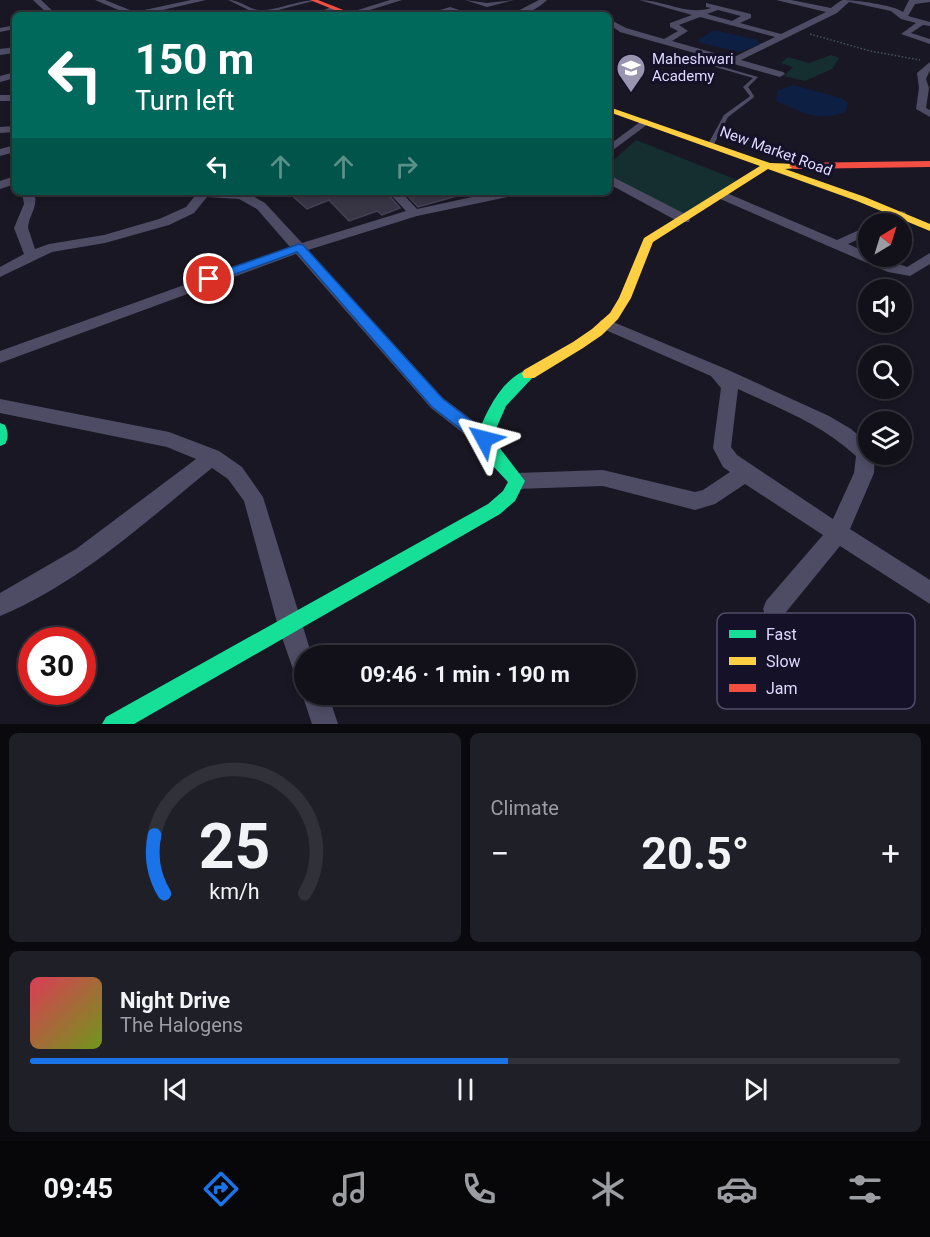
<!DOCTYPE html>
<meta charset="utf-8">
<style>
body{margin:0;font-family:Roboto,sans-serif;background:#1f1f27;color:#f1f3f6;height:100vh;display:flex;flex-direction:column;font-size:22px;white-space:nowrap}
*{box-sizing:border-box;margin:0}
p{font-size:20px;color:#9c9da2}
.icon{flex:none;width:33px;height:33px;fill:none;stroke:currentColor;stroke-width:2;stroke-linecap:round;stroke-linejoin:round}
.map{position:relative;height:724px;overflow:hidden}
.sheet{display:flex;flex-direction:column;gap:9px;padding:9px;background:#0a090e;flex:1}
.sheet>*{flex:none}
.hud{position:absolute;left:12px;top:12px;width:600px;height:183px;border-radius:9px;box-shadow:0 3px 9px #0003,0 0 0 2px #313139;background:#00695c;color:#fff;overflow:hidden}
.needle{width:39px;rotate:38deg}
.buttons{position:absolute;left:858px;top:213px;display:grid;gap:12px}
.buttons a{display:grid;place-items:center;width:54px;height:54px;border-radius:50%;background:#12111a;box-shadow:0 3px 9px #0003,0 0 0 2px #313139;font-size:30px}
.speed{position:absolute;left:18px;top:627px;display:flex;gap:12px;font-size:30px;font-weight:700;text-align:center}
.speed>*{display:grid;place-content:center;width:78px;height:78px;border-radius:50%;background:#12111a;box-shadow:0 3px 9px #0003,0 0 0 2px #313139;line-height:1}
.speed .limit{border:9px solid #d22;background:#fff;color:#111}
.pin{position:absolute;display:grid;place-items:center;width:51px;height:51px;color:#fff;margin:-26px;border:3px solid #fff;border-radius:50%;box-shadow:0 2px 6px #0007}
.me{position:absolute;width:66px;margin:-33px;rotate:308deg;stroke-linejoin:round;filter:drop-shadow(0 0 4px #0008)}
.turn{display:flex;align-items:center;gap:21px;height:126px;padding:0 24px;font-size:27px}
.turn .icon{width:78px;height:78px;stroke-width:2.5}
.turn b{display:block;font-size:42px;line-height:51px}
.lanes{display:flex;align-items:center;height:57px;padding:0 24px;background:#0003;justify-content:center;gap:30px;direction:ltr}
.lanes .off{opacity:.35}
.big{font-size:45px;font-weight:700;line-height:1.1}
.sheet .tile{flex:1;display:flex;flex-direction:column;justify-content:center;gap:9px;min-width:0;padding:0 21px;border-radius:9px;background:#1f1f27}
.sheet .dial{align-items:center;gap:0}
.dial svg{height:156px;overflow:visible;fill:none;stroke:#313139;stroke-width:7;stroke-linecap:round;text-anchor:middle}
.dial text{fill:#f1f3f6;stroke:none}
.song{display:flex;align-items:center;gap:18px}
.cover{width:72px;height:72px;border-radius:9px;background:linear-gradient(135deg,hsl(350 70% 55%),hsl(80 70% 35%))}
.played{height:6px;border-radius:3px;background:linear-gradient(90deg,#1a73e8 55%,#313139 55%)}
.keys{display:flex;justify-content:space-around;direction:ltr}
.heat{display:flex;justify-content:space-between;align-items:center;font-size:33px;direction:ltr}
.sheet .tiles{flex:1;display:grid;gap:9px;grid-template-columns:1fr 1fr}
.tile:last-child{grid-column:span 2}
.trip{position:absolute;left:294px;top:645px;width:342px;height:60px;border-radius:30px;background:#12111a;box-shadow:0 3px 9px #0003,0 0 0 2px #313139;font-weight:700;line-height:60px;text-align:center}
.tab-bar{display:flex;height:96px;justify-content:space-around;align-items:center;background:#07070a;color:#9c9da2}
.tab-bar .icon{width:42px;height:42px}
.tab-bar .on{color:#1a73e8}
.tab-bar b{font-size:27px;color:#f1f3f6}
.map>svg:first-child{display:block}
</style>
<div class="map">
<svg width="930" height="724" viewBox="0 0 930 724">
<rect width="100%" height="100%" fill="#181723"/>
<g fill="#152f30">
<path d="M831 55 839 58 832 69 805 81 784 76 793 67 781 63 788 57 809 63Z"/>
<path d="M636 140 737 180 686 216 609 180V164Z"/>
</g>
<g fill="#0d2044">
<path d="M714 30 758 40 759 45 739 52 701 43 698 40Z"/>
<path d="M793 85 841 98 848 103 846 112C813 122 806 113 776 101L777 91Z"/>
</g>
<g fill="#383545" stroke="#454256" stroke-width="1.5">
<path d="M288 192H386L400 208 382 215 377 211 349 221 329 200 307 209Z"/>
<path d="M404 192H456L457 196 418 207Z"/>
</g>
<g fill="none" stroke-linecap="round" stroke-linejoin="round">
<path stroke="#475361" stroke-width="1.5" stroke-dasharray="1.5 2" stroke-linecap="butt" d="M810 34 870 51 920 60"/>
<path fill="#4d4c64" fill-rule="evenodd" d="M695 59 758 77 748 87 754 96 753 98 728 117 713 146 710 148 707 146 724 115 749 97 750 96 743 87 753 78 695 61Z"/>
<g fill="#4d4c64" fill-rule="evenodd">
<path d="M33 0H41L57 15H49Z"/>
<path d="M95 0H105L135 12 191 0H206L141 15H130Z"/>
<path d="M228 0C241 0 249 10 260 10 275 11 298 0 317 0L259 15Z"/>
<path d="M390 0H402L354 15 345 14Z"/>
<path d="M465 0 487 3 514 0 487 7Z"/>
<path d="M539 0H547C537 10 524 15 510 15Z"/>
<path d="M639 0C663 0 688 16 711 8L706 7V3L751 14V18L740 23 781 34 826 12 776 0H791L831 8C834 6 839 1 843 0 855 0 894 5 903 12L909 0H930V2L915 4 908 16 930 22V26L923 25 911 33 930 39V44L901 34 916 23 901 19 891 11 849 2 837 13 741 60 783 72 785 74 780 77 620 32 609 24V19L626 28 664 39 678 31 670 27V23L692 15ZM718 10 741 16 732 21 707 14ZM700 17 775 37 732 58 672 41 688 31 679 25Z"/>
<path d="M334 6 337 10 322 15H311Z"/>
<path d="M450 7 475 15 450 11 424 15Z"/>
<path d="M579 11 595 13 596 15H567Z"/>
<path d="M15 25V29L0 32V28Z"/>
<path d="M15 47V53L0 55V49Z"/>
<path d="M930 62V70L926 79 929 88 926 108 930 110V117L916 109 919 88 917 73Z"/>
<path d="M15 72V78L0 82V76Z"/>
<rect x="0" y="95" width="15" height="6"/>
<path d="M644 119 648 120V124L609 153V145Z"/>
<path d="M15 126V132L0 133V127Z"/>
<path d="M15 145V152L0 156V149Z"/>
<path d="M609 175 689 216 690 219 689 222H679L609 184Z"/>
<path d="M15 176V184L0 189V181Z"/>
<path d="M722 191 837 240 868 226V235L848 244 868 253V256H876L907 267 930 253V264L910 276 888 272 718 198 716 195Z"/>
<path d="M22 192H34C39 207 29 214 28 228L35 249 49 244 104 235 159 219 186 207 198 192H246L265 203 302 243 406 211 388 192H401L417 209 495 192H518L512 196 417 216 308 250 443 398 491 434 493 439 491 444 484 447 477 444 431 408 296 254 0 363V351L290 247 257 209 239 199 207 197 194 213 169 225 105 243 52 252 0 277V267L24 254 14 228 24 204Z"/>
<path d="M901 211 905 212 907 215C899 224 888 224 876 224Z"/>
<path d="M606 319 726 369 829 416 851 429 868 444V454H875L874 473 850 529 930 580V604L840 546 782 617 774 620 766 617 763 609 766 601 823 535 745 484 715 504 695 510 603 486 517 489 510 487 507 481 510 475 517 473 603 470 695 492 703 490 730 472 723 467 713 448 721 388 711 376 601 328 598 324 601 320ZM738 389C779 408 823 425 856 456L854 473 833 519 737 455 731 447Z"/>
<path d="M0 399 169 432 219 451 242 467 263 497 312 656H304V678L295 675 278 626 244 501 228 479 212 468C146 521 80 583 0 616V593L76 549 196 459 167 447 0 413Z"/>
<path d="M304 689V694H328L338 724H312L302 694Z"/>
</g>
<g fill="#16e098" fill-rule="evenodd">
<path d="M529 369 534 370 536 374 506 406 492 438 525 481 515 501 500 514 134 724H102L106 717 488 504 503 491 508 482 492 465 476 439C485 414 501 378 529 369Z"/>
<path d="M0 423 5 425C8 431 9 438 5 444L0 446Z"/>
</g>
<path fill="#ffcf43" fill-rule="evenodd" d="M609 107 770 163 797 164V168L785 169 865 197 930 224V231L857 201 768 169 653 242 631 298 618 319 602 335 583 348 534 378H524L522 374 524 370 573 342 592 329 610 313 619 298 644 238 760 166 609 112Z"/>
<g fill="#f24e42" fill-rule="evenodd">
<path d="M310 0H318L356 15H347Z"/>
<path d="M930 161V167L794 169 789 166 794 163Z"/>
</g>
</g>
<path fill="#1a73e8" stroke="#114b97" stroke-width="1.5" d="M299 244 303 245 443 399 489 434 492 439 489 443 484 445 479 443 432 407 297 252 213 282H205L203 279 205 277Z"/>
<defs>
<g id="university-pin" transform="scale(1.5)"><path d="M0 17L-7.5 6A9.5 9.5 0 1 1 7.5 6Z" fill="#9995b1" stroke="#151129"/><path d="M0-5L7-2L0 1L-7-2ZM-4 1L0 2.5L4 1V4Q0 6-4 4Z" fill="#fff"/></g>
</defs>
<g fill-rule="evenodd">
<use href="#university-pin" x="631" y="68"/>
</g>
<g text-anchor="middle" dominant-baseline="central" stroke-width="6" stroke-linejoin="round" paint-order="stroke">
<g font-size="15" fill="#ded9fe" stroke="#151129" text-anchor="start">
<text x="652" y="59">Maheshwari<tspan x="652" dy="17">Academy</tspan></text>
</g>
<g font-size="15" fill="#ded9fe" stroke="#151129">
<text transform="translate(776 151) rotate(20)">New Market Road</text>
</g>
</g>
<rect x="717" y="613" width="198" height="96" rx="9" fill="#151129" stroke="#514d69" stroke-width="1.5"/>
<rect x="729" y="630" width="27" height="8" fill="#16e098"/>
<rect x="729" y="657" width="27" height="8" fill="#ffcf43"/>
<rect x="729" y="684" width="27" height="8" fill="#f24e42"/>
<g font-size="16" fill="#ded9fe">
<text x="766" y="640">Fast</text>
<text x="766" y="667">Slow</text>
<text x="766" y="694">Jam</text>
</g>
</svg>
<div class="buttons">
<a><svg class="needle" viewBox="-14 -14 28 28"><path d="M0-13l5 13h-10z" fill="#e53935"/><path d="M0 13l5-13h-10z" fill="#9c9da2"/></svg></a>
<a><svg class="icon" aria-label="sound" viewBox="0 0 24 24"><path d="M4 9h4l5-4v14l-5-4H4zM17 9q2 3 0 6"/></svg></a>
<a><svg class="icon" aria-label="search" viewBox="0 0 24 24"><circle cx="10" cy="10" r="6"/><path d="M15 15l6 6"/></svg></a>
<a><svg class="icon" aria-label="layers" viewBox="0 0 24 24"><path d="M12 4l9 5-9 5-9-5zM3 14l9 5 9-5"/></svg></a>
</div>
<div class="speed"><div class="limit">30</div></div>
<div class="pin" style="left:209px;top:279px;background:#d93025"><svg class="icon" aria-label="arrive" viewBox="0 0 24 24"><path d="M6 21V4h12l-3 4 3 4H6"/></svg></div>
<svg class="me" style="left:484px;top:439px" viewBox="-20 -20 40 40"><path d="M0-17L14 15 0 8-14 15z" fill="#1a73e8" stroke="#fff" stroke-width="4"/></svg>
<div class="trip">09:46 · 1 min · 190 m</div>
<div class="hud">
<div class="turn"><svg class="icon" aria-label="left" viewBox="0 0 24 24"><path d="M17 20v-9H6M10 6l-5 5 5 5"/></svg><div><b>150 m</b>Turn left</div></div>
<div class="lanes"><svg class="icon" aria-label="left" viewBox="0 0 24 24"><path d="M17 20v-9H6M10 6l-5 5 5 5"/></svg><svg class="icon off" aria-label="ahead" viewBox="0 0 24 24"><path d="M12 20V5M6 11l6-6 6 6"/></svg><svg class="icon off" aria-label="ahead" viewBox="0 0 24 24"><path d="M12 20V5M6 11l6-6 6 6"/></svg><svg class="icon off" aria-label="right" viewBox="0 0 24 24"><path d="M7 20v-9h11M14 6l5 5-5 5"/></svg></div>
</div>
</div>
<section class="sheet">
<div class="tiles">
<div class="tile dial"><svg viewBox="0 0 100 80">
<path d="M14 69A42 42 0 1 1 86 69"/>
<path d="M14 69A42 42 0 0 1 9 39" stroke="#1a73e8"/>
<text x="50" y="56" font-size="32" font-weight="700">25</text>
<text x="50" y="72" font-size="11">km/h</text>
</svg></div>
<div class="tile"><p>Climate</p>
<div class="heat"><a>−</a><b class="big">20.5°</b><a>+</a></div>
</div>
<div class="tile">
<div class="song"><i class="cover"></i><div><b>Night Drive</b><p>The Halogens</p></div></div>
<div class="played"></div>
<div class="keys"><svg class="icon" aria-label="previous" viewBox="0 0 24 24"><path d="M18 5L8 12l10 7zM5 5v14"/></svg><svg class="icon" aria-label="pause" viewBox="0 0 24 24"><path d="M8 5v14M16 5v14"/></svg><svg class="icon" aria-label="next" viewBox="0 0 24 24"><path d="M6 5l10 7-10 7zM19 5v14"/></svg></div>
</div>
</div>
</section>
<nav class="tab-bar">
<b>09:45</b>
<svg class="icon on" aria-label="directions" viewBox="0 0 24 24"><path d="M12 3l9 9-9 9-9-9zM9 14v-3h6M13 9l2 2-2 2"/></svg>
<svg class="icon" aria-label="music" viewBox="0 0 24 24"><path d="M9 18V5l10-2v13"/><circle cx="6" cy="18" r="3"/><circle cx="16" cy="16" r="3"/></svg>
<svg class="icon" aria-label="phone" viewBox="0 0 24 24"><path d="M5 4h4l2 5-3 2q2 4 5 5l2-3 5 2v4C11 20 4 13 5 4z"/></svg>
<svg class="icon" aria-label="climate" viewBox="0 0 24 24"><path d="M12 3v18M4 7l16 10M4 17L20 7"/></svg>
<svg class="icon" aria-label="car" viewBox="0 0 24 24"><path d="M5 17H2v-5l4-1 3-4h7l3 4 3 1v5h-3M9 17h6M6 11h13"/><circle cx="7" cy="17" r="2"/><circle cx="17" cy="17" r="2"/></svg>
<svg class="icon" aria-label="filters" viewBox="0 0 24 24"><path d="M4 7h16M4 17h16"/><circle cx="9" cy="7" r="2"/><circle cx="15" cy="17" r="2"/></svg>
</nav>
